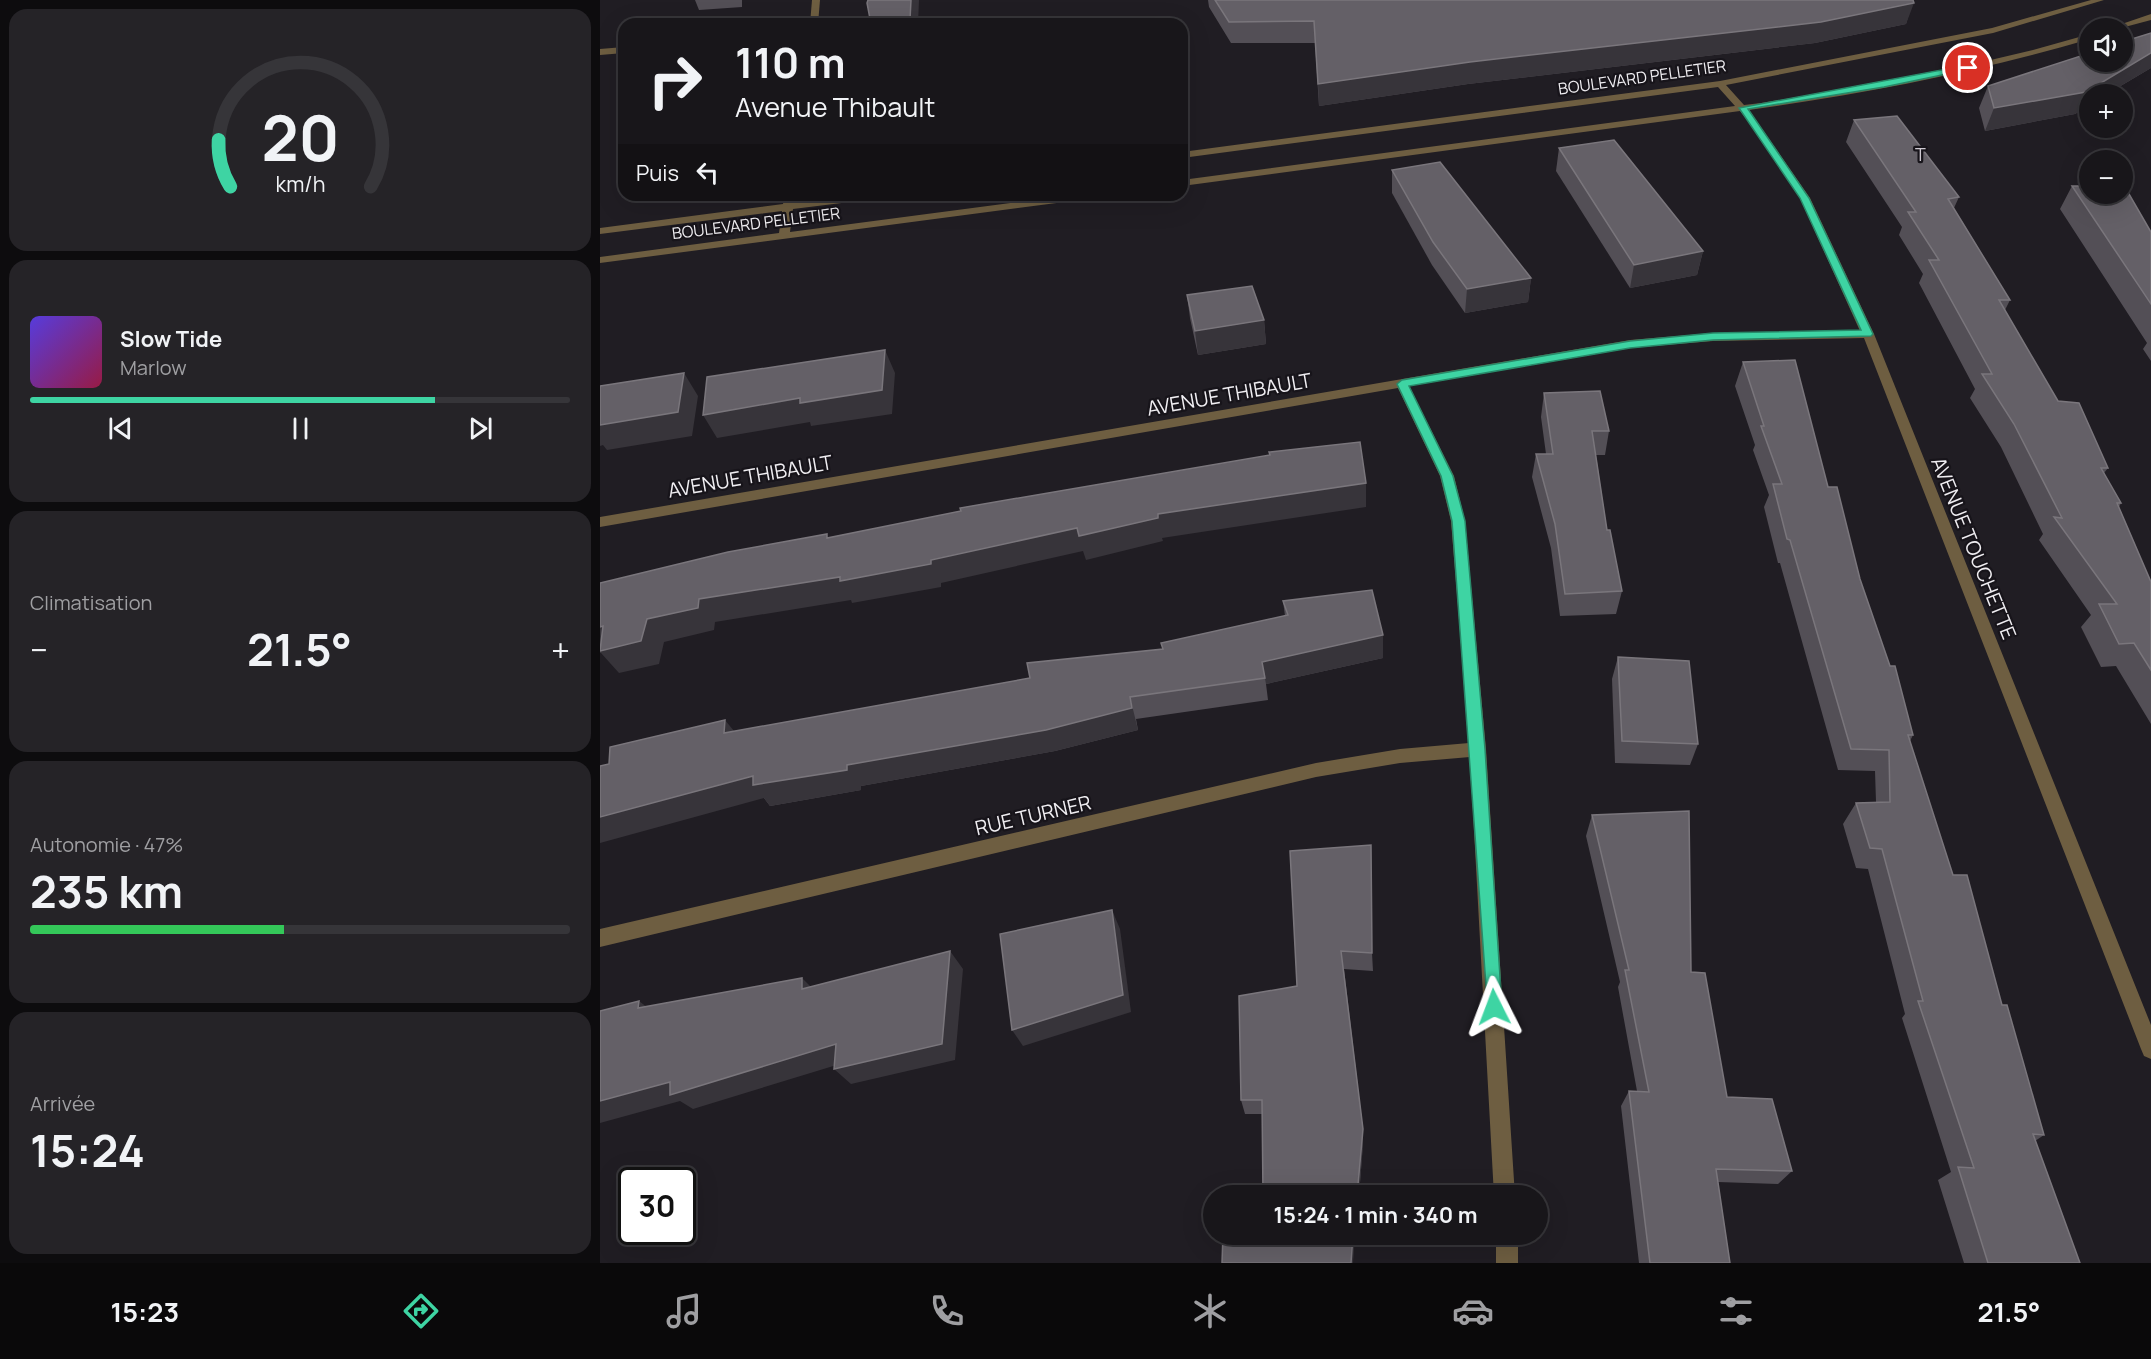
<!DOCTYPE html>
<html lang="fr">
<meta charset="utf-8">
<style>
body{margin:0;font-family:Manrope,sans-serif;background:#252327;color:#f1f3f6;height:100vh;display:flex;flex-direction:column;font-size:22px;white-space:nowrap}
*{box-sizing:border-box;margin:0}
p{font-size:20px;color:#9f9fa2}
.icon{flex:none;width:33px;height:33px;fill:none;stroke:currentColor;stroke-width:2;stroke-linecap:round;stroke-linejoin:round}
.map{position:relative;flex:1;overflow:hidden}
.sheet{display:flex;flex-direction:column;gap:9px;padding:9px;background:#0d0c0e;width:600px}
.sheet>*{flex:none}
.top-card{position:absolute;left:18px;top:18px;width:570px;height:183px;border-radius:18px;box-shadow:0 6px 24px #0002,0 0 0 2px #363539;background:#18161a;color:#f1f3f6;overflow:hidden}
.controls{position:absolute;left:1479px;top:18px;display:grid;gap:12px}
.controls a{display:grid;place-items:center;width:54px;height:54px;border-radius:50%;background:#18161a;box-shadow:0 6px 24px #0002,0 0 0 2px #363539;font-size:30px}
.speed{position:absolute;left:18px;top:1167px;display:flex;gap:12px;font-size:30px;font-weight:700;text-align:center}
.speed>*{display:grid;place-content:center;width:78px;height:78px;border-radius:50%;background:#18161a;box-shadow:0 6px 24px #0002,0 0 0 2px #363539;line-height:1}
.speed .limit{border:3px solid #111;border-radius:9px;background:#fff;color:#111}
.pin{position:absolute;display:grid;place-items:center;width:51px;height:51px;color:#fff;margin:-26px;border:3px solid #fff;border-radius:50%;box-shadow:0 2px 6px #0007}
.me{position:absolute;width:66px;margin:-33px;rotate:357deg;stroke-linejoin:round;filter:drop-shadow(0 0 4px #0008)}
.turn{display:flex;align-items:center;gap:21px;height:126px;padding:0 18px;font-size:27px}
.turn .icon{width:78px;height:78px;stroke-width:2.5}
.turn b{display:block;font-size:42px;line-height:51px}
.then{display:flex;align-items:center;height:57px;padding:0 18px;background:#0003;gap:12px;font-size:22px}
.big{font-size:45px;font-weight:700;line-height:1.1}
.sheet .card{flex:1;display:flex;flex-direction:column;justify-content:center;gap:9px;min-width:0;padding:0 21px;border-radius:18px;background:#252327}
.sheet .dial{align-items:center;gap:0}
.dial svg{height:156px;overflow:visible;fill:none;stroke:#363539;stroke-width:7;stroke-linecap:round;text-anchor:middle}
.dial text{fill:#f1f3f6;stroke:none}
.song{display:flex;align-items:center;gap:18px}
.cover{width:72px;height:72px;border-radius:9px;background:linear-gradient(135deg,hsl(250 70% 55%),hsl(340 70% 35%))}
.played{height:6px;border-radius:3px;background:linear-gradient(90deg,#3ed4a3 75%,#363539 75%)}
.keys{display:flex;justify-content:space-around;direction:ltr}
.heat{display:flex;justify-content:space-between;align-items:center;font-size:33px;direction:ltr}
.charge{height:9px;border-radius:4px;background:linear-gradient(90deg,#34c759 47%,#363539 0)}
.trip{position:absolute;left:603px;top:1185px;width:345px;height:60px;border-radius:30px;background:#18161a;box-shadow:0 6px 24px #0002,0 0 0 2px #363539;font-weight:700;line-height:60px;text-align:center}
.tabs{display:flex;height:96px;justify-content:space-around;align-items:center;background:#0a090a;color:#9f9fa2}
.tabs .icon{width:42px;height:42px}
.tabs .selected{color:#3ed4a3}
.tabs b{font-size:27px;color:#f1f3f6}
main{display:flex;flex:1;min-height:0}
.map>svg:first-child{display:block}
</style>
<main>
<section class="sheet">
<div class="card dial"><svg viewBox="0 0 100 80">
<path d="M14 69A42 42 0 1 1 86 69"/>
<path d="M14 69A42 42 0 0 1 8 45" stroke="#3ed4a3"/>
<text x="50" y="56" font-size="32" font-weight="700">20</text>
<text x="50" y="72" font-size="11">km/h</text>
</svg></div>
<div class="card">
<div class="song"><i class="cover"></i><div><b>Slow Tide</b><p>Marlow</p></div></div>
<div class="played"></div>
<div class="keys"><svg class="icon" aria-label="previous" viewBox="0 0 24 24"><path d="M18 5L8 12l10 7zM5 5v14"/></svg><svg class="icon" aria-label="pause" viewBox="0 0 24 24"><path d="M8 5v14M16 5v14"/></svg><svg class="icon" aria-label="next" viewBox="0 0 24 24"><path d="M6 5l10 7-10 7zM19 5v14"/></svg></div>
</div>
<div class="card"><p>Climatisation</p>
<div class="heat"><a>−</a><b class="big">21.5°</b><a>+</a></div>
</div>
<div class="card"><p>Autonomie · 47%</p><b class="big">235 km</b><div class="charge"></div></div>
<div class="card"><p>Arrivée</p><b class="big">15:24</b></div>
</section>
<div class="map">
<svg width="1551" height="1263" viewBox="0 0 1551 1263">
<rect width="100%" height="100%" fill="#201d23"/>
<g fill="none" stroke-linecap="round" stroke-linejoin="round">
<g fill="#6e5e41" fill-rule="evenodd">
<path d="M212 0H220L218 24H210Z"/>
<path d="M1491 0H1504L1393 33 1126 85 1144 105 1161 103 1327 75 1433 50 1490 34V39C1378 72 1264 94 1149 110L1210 198 1274 334 1551 1025V1059L1544 1056 1541 1049 1264 338 1113 341 1030 348 809 386 854 476 865 521 886 749 915 1196H894L870 757 800 763 716 777 0 947V929L716 763 800 749 869 743 851 521 840 476 798 388 0 527V517L1030 340 1113 333 1260 331 1200 198 1149 122 1140 111 582 186V180L1135 106 1118 87 582 158V152L1120 81 1392 28Z"/>
<path d="M1551 14V20L1521 28H1510Z"/>
<path d="M24 47V53L0 55V49Z"/>
<path d="M185 195H195L194 203 258 195H287L282 198 193 209 190 232 471 195H500L495 198 0 263V257L179 233 182 211 0 234V228L183 204Z"/>
<rect x="896" y="1234" width="22" height="29"/>
</g>
</g>
<g fill="#534f56">
<path d="M95 0H142V7L99 10Z"/>
<path d="M608 0H1313L1306 24 1215 43 868 84 719 106 715 43H631L609 7Z"/>
<path d="M1551 68 1507 94H1490V105L1475 114 1385 131 1379 108 1388 86Z"/>
<path d="M1254 120 1359 197 1354 208 1410 300 1405 310 1458 401 1508 468 1504 473 1521 503 1519 507 1551 582V724L1516 666 1501 667 1481 627 1491 615 1439 540 1443 534 1401 447 1370 398 1375 389 1319 283 1323 274 1299 235 1302 227 1246 142Z"/>
<path d="M959 148 1103 251 1097 275 1030 288 956 171Z"/>
<path d="M792 170 931 278 928 302 865 313 832 265 792 193Z"/>
<path d="M1472 186 1551 232V361L1543 349 1547 343 1460 209Z"/>
<path d="M62 195H95L64 197Z"/>
<path d="M587 295 664 320 666 344 598 355 590 318Z"/>
<path d="M1143 362 1228 487 1313 735 1310 741 1353 875 1402 1005 1444 1135 1435 1141 1480 1263H1364L1338 1180 1351 1172 1302 1018 1305 1014 1268 869 1256 868 1243 824 1256 803 1276 802 1275 771 1238 770 1180 563H1178L1164 507 1169 495 1153 450 1155 445 1135 386Z"/>
<path d="M944 393 1009 431 1005 455H996L1007 530 1022 591 1016 614 960 616 951 548 932 477 936 454H946L941 417Z"/>
<path d="M683 601 783 635V658L666 684 668 700 536 719 538 730 455 751 261 786V790L170 806 164 798 134 732 430 678 563 649 685 616Z"/>
<path d="M1018 657 1098 744 1090 765 1015 763 1012 679Z"/>
<path d="M992 815 1091 972 1127 1097 1192 1171 1178 1184 1118 1182 1130 1263H1039L1021 1106 1029 1091H1037L1018 987 1020 982 986 836Z"/>
<path d="M690 851 772 953 773 971 744 969 763 1129V1143L759 1196H663L662 1114H645L641 1100 697 986Z"/>
</g>
<g fill="#37343a">
<path d="M311 0H319L318 24H311L310 20Z"/>
<path d="M1314 3 1306 24 1215 43 868 84 719 106 718 84 870 62Z"/>
<path d="M1551 53V68L1507 94H1490V105L1475 114 1385 131 1394 108Z"/>
<path d="M1103 251 1097 275 1030 288 1034 265Z"/>
<path d="M931 278 928 302 865 313 867 289Z"/>
<path d="M664 320 666 344 598 355 595 331Z"/>
<path d="M285 350 295 373 292 414 211 426 210 422 117 438 103 415 200 398Z"/>
<path d="M84 373 98 396 92 436 7 450 3 445 0 446V425Z"/>
<path d="M766 483V507L562 538 563 541 486 560 483 551 341 583V587L252 603 251 600 115 622 114 630 64 642 59 664 19 673 1 653H0V627L47 619 99 599 331 560 477 528 558 514Z"/>
<path d="M783 635V658L666 684 662 662Z"/>
<path d="M530 697 538 730 455 751 261 786V790L170 806 164 798 0 843V817L153 776 247 765Z"/>
<path d="M125 720 142 741 124 733Z"/>
<path d="M512 910 520 929 531 1012 423 1046 412 1030Z"/>
<path d="M350 951 363 969 355 1060 251 1084 234 1069Z"/>
<path d="M202 978 220 996 202 989Z"/>
<path d="M39 1001 61 1018 38 1008Z"/>
<path d="M236 1044 253 1060 93 1109 80 1101 0 1123V1101L70 1082Z"/>
<path d="M763 1129V1143L759 1196H757Z"/>
<path d="M753 1234H755L753 1263H751Z"/>
</g>
<g fill="#646067" stroke="#7a767c" stroke-width="1.5">
<path d="M268 0H311L310 20 311 24H271L267 3Z"/>
<path d="M615 0H1313L1314 3 1221 22 870 62 718 84 714 21 629 22Z"/>
<path d="M1551 33V53L1486 92 1394 108 1388 86 1490 53V62H1522V42Z"/>
<path d="M1297 116 1359 197 1348 199 1410 300H1399L1458 401 1479 403 1508 468H1501L1521 503H1517L1551 582V670L1534 643 1519 644 1499 604H1517L1454 517 1462 518 1414 424 1382 374H1392L1329 260H1339L1308 212H1316L1254 120Z"/>
<path d="M1014 140 1103 251 1034 265 959 148Z"/>
<path d="M840 162 931 278 867 289 833 242 792 170Z"/>
<path d="M1472 186H1490V194H1522V187H1525L1551 232V304Z"/>
<path d="M652 286 664 320 595 331 587 295Z"/>
<path d="M285 350 282 390 200 403V398L103 415 107 377Z"/>
<path d="M1195 360 1228 487H1237L1260 579 1290 666H1295L1313 735H1308L1353 875H1367L1402 1005H1407L1444 1135 1433 1134 1480 1263H1388L1358 1167 1374 1168 1318 1001H1323L1282 849 1270 848 1256 803 1290 802 1289 750 1251 749 1190 540 1187 539 1173 484H1182L1161 426H1164L1143 362Z"/>
<path d="M84 373 78 412 0 425V386Z"/>
<path d="M1000 391 1009 431H992L1007 530H1010L1022 591 965 594 955 524 936 454H953L944 393Z"/>
<path d="M760 442 766 483 558 514V518L479 536 477 528 331 560V564L240 581V577L99 599 98 608 47 619 41 641 0 651 3 626 0 627V583L128 552 227 534V538L361 511 360 508 670 455 669 452Z"/>
<path d="M772 590 783 635 662 662 665 678 530 697 532 708 446 730 247 765V770L153 785V776L0 817V766L9 764 10 747 125 720 124 733 430 678 427 663 563 649 561 643 688 615 683 601Z"/>
<path d="M1018 657 1089 661 1098 744 1022 741Z"/>
<path d="M1089 811 1091 972 1105 973 1127 1097 1172 1099 1192 1171 1116 1169 1130 1263H1050L1029 1091 1049 1092 1025 970H1029L992 815Z"/>
<path d="M771 845 772 953 741 951 763 1129 757 1196H663L662 1100H641L639 996 697 986 690 851Z"/>
<path d="M512 910 523 995 412 1030 400 934Z"/>
<path d="M350 951 342 1044 234 1069 236 1044 70 1095V1082L0 1101V1011L39 1001 38 1008 202 978V989Z"/>
<path d="M623 1234H753L751 1263H622Z"/>
</g>
<path fill="#3ed4a3" stroke="#288a6a" stroke-width="1.5" d="M1368 65 1371 69 1284 87 1148 109 1209 198 1273 334 1271 336 1113 340 1030 348 809 386 853 476 865 521 885 749 902 1007 900 1013 894 1016 888 1013 852 521 841 476 797 384 802 380 1030 341 1113 333 1261 330 1200 198 1139 108Z"/>
<g text-anchor="middle" dominant-baseline="central" stroke-width="4.5" stroke-linejoin="round" paint-order="stroke">
<g font-size="16" fill="#f0eef2" stroke="#17141a">
<text transform="translate(1042 77) rotate(-8)">BOULEVARD PELLETIER</text>
<text transform="translate(156 223) rotate(-7)">BOULEVARD PELLETIER</text>
</g>
<g font-size="18" letter-spacing="1.5" fill="#cfcad2" stroke="#17141a">
<text x="1321" y="154">T</text>
</g>
<g font-size="20" fill="#f0eef2" stroke="#17141a">
<text transform="translate(629 394) rotate(-10)">AVENUE THIBAULT</text>
<text transform="translate(150 476) rotate(-10)">AVENUE THIBAULT</text>
<text transform="translate(1374 548) rotate(68)">AVENUE TOUCHETTE</text>
<text transform="translate(433 815) rotate(-13)">RUE TURNER</text>
</g>
</g>
</svg>
<div class="controls">
<a><svg class="icon" aria-label="sound" viewBox="0 0 24 24"><path d="M4 9h4l5-4v14l-5-4H4zM17 9q2 3 0 6"/></svg></a>
<a>+</a>
<a>−</a>
</div>
<div class="speed"><div class="limit">30</div></div>
<div class="pin" style="left:1368px;top:68px;background:#d93025"><svg class="icon" aria-label="arrive" viewBox="0 0 24 24"><path d="M6 21V4h12l-3 4 3 4H6"/></svg></div>
<svg class="me" style="left:894px;top:1007px" viewBox="-20 -20 40 40"><path d="M0-17L14 15 0 8-14 15z" fill="#3ed4a3" stroke="#fff" stroke-width="4"/></svg>
<div class="trip">15:24 · 1 min · 340 m</div>
<div class="top-card">
<div class="turn"><svg class="icon" aria-label="right" viewBox="0 0 24 24"><path d="M7 20v-9h11M14 6l5 5-5 5"/></svg><div><b>110 m</b>Avenue Thibault</div></div>
<div class="then">Puis<svg class="icon" aria-label="left" viewBox="0 0 24 24"><path d="M17 20v-9H6M10 6l-5 5 5 5"/></svg></div>
</div>
</div>
</main>
<nav class="tabs">
<b>15:23</b>
<svg class="icon selected" aria-label="directions" viewBox="0 0 24 24"><path d="M12 3l9 9-9 9-9-9zM9 14v-3h6M13 9l2 2-2 2"/></svg>
<svg class="icon" aria-label="music" viewBox="0 0 24 24"><path d="M9 18V5l10-2v13"/><circle cx="6" cy="18" r="3"/><circle cx="16" cy="16" r="3"/></svg>
<svg class="icon" aria-label="phone" viewBox="0 0 24 24"><path d="M5 4h4l2 5-3 2q2 4 5 5l2-3 5 2v4C11 20 4 13 5 4z"/></svg>
<svg class="icon" aria-label="climate" viewBox="0 0 24 24"><path d="M12 3v18M4 7l16 10M4 17L20 7"/></svg>
<svg class="icon" aria-label="car" viewBox="0 0 24 24"><path d="M5 17H2v-5l4-1 3-4h7l3 4 3 1v5h-3M9 17h6M6 11h13"/><circle cx="7" cy="17" r="2"/><circle cx="17" cy="17" r="2"/></svg>
<svg class="icon" aria-label="filters" viewBox="0 0 24 24"><path d="M4 7h16M4 17h16"/><circle cx="9" cy="7" r="2"/><circle cx="15" cy="17" r="2"/></svg>
<b>21.5°</b>
</nav>
